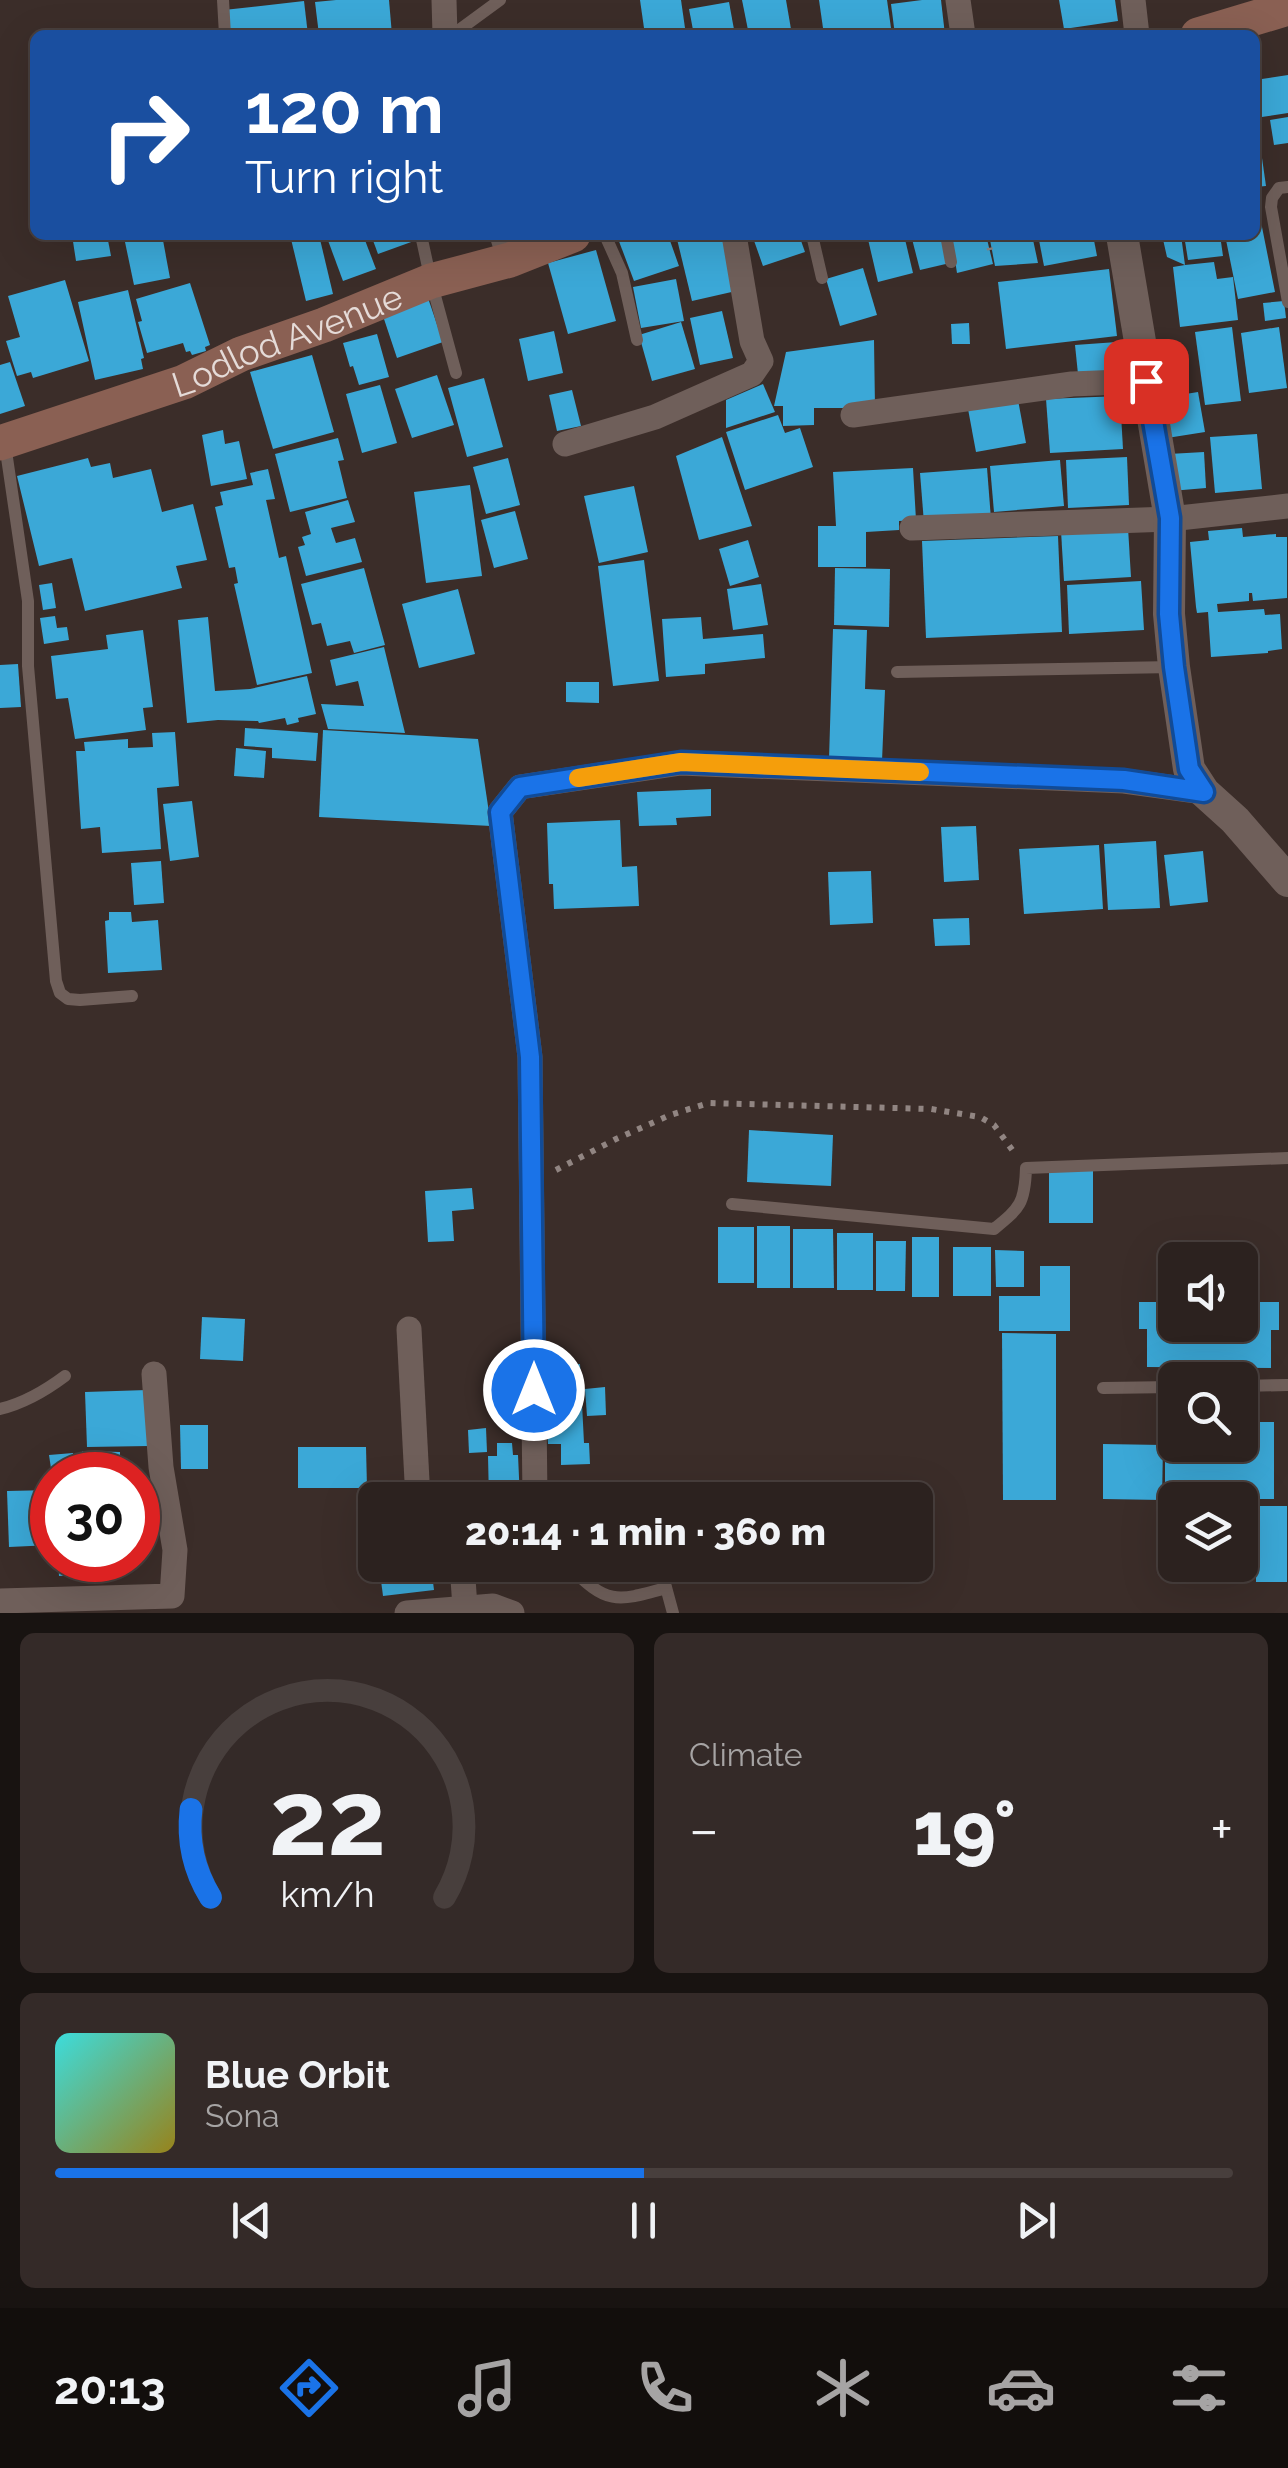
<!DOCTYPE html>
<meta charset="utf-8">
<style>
body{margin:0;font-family:Raleway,sans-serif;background:#342a28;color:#f1f3f6;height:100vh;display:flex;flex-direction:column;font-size:38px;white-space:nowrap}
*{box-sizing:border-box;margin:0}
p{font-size:32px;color:#a6a4a4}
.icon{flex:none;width:55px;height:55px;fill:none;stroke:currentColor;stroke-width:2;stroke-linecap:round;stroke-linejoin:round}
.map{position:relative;height:1613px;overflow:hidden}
.details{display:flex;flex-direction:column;gap:20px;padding:20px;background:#181311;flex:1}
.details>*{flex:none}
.guide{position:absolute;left:30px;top:30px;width:1230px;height:210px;border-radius:15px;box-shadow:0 10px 40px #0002,0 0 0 2px #483f3d;background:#1a4fa0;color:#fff;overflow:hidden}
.tools{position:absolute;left:1158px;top:1242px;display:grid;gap:20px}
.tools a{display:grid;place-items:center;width:100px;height:100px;border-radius:15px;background:#2c221f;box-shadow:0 10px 40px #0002,0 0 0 2px #483f3d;font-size:50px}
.speed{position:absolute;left:30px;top:1452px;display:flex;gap:20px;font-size:50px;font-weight:700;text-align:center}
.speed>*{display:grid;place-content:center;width:130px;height:130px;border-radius:50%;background:#2c221f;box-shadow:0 10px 40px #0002,0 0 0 2px #483f3d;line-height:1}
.speed .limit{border:15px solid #d22;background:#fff;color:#111}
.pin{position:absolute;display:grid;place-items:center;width:85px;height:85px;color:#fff;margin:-42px;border-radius:20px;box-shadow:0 5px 15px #0006}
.me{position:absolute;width:110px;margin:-55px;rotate:0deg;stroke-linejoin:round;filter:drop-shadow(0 0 8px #0008)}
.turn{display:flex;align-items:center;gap:35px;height:210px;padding:0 50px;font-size:45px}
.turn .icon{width:130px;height:130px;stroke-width:2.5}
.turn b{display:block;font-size:70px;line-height:85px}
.big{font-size:75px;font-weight:800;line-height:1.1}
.details .tile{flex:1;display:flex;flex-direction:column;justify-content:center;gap:15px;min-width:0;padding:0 35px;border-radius:15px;background:#342a28}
.details .dial{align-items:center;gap:0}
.dial svg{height:260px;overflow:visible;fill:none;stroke:#483f3d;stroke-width:7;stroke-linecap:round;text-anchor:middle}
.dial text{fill:#f1f3f6;stroke:none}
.song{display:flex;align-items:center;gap:30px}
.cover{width:120px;height:120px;border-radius:15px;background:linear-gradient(135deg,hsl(180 70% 55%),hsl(50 70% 35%))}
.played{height:10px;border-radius:5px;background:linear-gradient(90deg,#1a73e8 50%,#483f3d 50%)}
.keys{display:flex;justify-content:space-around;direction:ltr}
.heat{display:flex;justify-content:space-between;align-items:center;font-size:55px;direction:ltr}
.details .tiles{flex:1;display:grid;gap:20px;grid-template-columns:1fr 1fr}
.tile:last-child{grid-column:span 2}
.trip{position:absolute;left:358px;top:1482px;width:575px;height:100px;border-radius:15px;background:#2c221f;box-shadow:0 10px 40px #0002,0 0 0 2px #483f3d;font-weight:800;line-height:100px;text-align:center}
.tab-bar{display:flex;height:160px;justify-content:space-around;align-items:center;background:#120e0c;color:#a6a4a4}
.tab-bar .icon{width:70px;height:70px}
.tab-bar .current{color:#1a73e8}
.tab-bar b{font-size:45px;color:#f1f3f6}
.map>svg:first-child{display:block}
</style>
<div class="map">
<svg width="1288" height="1613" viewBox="0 0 1288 1613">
<rect width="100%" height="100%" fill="#3b2d29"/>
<g fill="#3ba8d7">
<path d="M336 0H389L392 35H319L315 2Z"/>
<path d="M640 0H681L686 35H645Z"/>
<path d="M742 0H786L792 35H749Z"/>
<path d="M819 0H887L892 35H824Z"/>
<path d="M922 0H941L945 35H895L891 4Z"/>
<path d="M1059 0H1115L1118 21 1064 29Z"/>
<path d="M304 1 308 35H227L224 10Z"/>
<path d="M729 2 735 35H694L689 9Z"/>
<path d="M1288 75V113L1255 118V80Z"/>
<path d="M1288 117V143L1274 145 1270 120Z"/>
<path d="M1261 151 1266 186 1255 187V152Z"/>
<path d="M1255 202H1257L1275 292 1238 299 1225 235H1255Z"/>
<path d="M72 235H107L111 256 76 261Z"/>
<path d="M162 235 170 278 134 285 125 242Z"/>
<path d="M290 235H319L333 294 306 301Z"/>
<path d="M326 235H363L376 269 343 281Z"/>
<path d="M371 235H411L414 241 378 254Z"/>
<path d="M668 235 679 266 634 281 617 236Z"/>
<path d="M676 235H723L736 291 692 301Z"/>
<path d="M752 235H799L805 252 763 266Z"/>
<path d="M867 235H904L913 273 878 282Z"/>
<path d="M911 235H943L950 263 920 270Z"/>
<path d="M951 235H986L993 264 957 273Z"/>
<path d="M989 235H1032L1038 263 995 266Z"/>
<path d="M1038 235H1093L1097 256 1044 266Z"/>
<path d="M1162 235H1181L1185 265 1214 262 1217 279 1233 277 1238 320 1180 327 1173 267 1185 265 1167 257Z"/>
<path d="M1184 235H1220L1223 256 1188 260Z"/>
<path d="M596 250 616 321 568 334 548 263Z"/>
<path d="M863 268 877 315 840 326 826 279Z"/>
<path d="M1109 269 1117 336 1006 349 998 282Z"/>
<path d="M676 279 684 321 641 328 633 287Z"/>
<path d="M65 280 89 361 33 378 31 372 17 376 6 341 20 337 8 296Z"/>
<path d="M190 283 210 345 205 347 206 351 192 355 190 351 186 352 183 343 147 353 138 322 142 321 136 299Z"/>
<path d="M128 290 144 358 141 359 143 369 95 380 78 302Z"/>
<path d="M428 298 443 342 397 358 382 313Z"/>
<path d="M1284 301 1286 318 1265 321 1263 303Z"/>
<path d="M722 311 733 358 700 365 690 318Z"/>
<path d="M681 322 695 369 652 381 639 335Z"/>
<path d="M969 323 970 344H952L951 324Z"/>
<path d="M1232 327 1241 401 1205 405 1195 332Z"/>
<path d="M1279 327 1287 388 1249 393 1241 333Z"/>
<path d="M554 331 563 373 528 381 519 339Z"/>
<path d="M377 334 389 377 359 385 353 366 350 367 343 343Z"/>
<path d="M874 340 875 408H814V425L783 426V406H774L786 352Z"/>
<path d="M1117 342 1120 370 1078 374 1075 345Z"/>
<path d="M312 355 334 432 273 449 250 372Z"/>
<path d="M10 362 25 406 0 414V365Z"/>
<path d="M437 375 454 425 412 438 395 389Z"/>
<path d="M484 378 503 447 467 457 448 388Z"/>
<path d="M763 384 775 412 726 428V400Z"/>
<path d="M380 385 397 443 362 453 346 394Z"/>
<path d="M572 390 581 426 557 431 549 395Z"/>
<path d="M1198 392 1205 432 1167 438 1161 398Z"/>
<path d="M1120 396 1123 449 1050 453 1046 399Z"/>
<path d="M1018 400 1026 443 976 452 968 409Z"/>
<path d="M778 415 785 433 800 428 813 467 745 490 726 432Z"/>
<path d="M223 430 225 444 239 441 247 479 211 486 202 435Z"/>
<path d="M1257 434 1262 489 1215 493 1210 437Z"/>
<path d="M722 437 752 526 699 540 676 456Z"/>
<path d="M338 438 344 460 338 461 347 498 290 512 275 454Z"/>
<path d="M1204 452 1206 488 1171 491 1169 454Z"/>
<path d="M1127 457 1129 505 1068 508 1066 460Z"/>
<path d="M88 458 91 467 110 463 113 478 151 469 162 512 193 504 207 560 176 566 182 588 85 611 72 558 39 566 17 476Z"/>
<path d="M508 458 520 505 486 514 473 467Z"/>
<path d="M1060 460 1064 506 994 512 990 466Z"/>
<path d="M913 468 916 520 899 521V530L866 532V567H818V526H836L833 472Z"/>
<path d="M987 468 991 519 924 523 920 473Z"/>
<path d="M268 469 275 499 266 500 279 558 286 556 312 673 257 685 234 584 238 583 235 567 229 568 215 507 223 505 220 492 253 485 250 473Z"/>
<path d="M470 485 482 576 426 583 414 492Z"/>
<path d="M634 486 648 552 599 563 584 496Z"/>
<path d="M348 500 355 522 331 528 336 543 355 538 362 562 306 576 298 547 305 545 302 537 311 534 305 512Z"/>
<path d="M515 511 528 559 494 568 481 520Z"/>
<path d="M1128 528 1131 577 1064 581 1061 531Z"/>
<path d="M1242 528 1243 537 1276 534V537H1287V598L1253 601 1252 593H1249V601L1217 604 1218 612 1264 609 1265 615 1280 614 1282 649 1268 651V653L1211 657 1208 612 1197 613 1196 607 1190 542 1209 540 1208 531Z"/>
<path d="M1058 536 1062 632 926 638 922 541Z"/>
<path d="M748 540 759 577 730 586 719 549Z"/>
<path d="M644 560 659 681 613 686 598 566Z"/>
<path d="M364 568 385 645 354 653 350 641 327 646 321 623 312 625 301 584Z"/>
<path d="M835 568 890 569 889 627 834 625Z"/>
<path d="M1141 581 1144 630 1069 634 1067 585Z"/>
<path d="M52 583 56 608 43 610 39 585Z"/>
<path d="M761 584 768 625 733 630 727 589Z"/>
<path d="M458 589 475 654 419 668 402 604Z"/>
<path d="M55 616 57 628 67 627 69 640 44 644 40 618Z"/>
<path d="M208 617 215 691 250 689 307 676 316 714 298 718 299 722 287 725 285 718 259 723 258 721 218 720 187 723 178 620Z"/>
<path d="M701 617 703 639 763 634 765 658 705 664V674L666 677 662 619Z"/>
<path d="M833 629 867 630 865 689 885 690 882 761 829 759Z"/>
<path d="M143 630 153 707 143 708 146 730 75 739 68 698 56 699 51 656 108 649 106 635Z"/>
<path d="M384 647 405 733 328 729 321 704 364 706 358 681 336 686 330 660Z"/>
<path d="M18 664 21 707 0 708V665Z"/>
<path d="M566 682H599V703L566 702Z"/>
<path d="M245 728 318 733 316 761 272 758V748L244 746Z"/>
<path d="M323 730 478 739 491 826 319 817Z"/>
<path d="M175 732 179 786 157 788 161 849 102 853 100 827 81 829 76 751H85L84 742 128 739V748L153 747 152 733Z"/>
<path d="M236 748 266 751 264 778 234 776Z"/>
<path d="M711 789V816L676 818 677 825 639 826 637 792Z"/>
<path d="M192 801 199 857 170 861 163 804Z"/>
<path d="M620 820 622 867 637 866 639 906 554 909 553 884H549L547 823Z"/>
<path d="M976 826 979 880 944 882 941 827Z"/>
<path d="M1156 841 1160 908 1108 910 1104 844Z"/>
<path d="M1099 845 1103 909 1024 914 1019 849Z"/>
<path d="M1203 851 1208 902 1170 906 1164 855Z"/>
<path d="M161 861 164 903 134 905 131 863Z"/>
<path d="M871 871 873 923 830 925 828 872Z"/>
<path d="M109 912H131L132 922 158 920 162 970 108 973 105 921 109 920Z"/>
<path d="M969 918 970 945 935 946 933 919Z"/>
<path d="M749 1130 833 1135 831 1186 747 1182Z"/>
<rect x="1049" y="1168" width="44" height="55"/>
<path d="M472 1188 474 1209 452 1211 454 1241 428 1242 425 1191Z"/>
<rect x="757" y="1226" width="33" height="62"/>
<rect x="718" y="1227" width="36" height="56"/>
<path d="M793 1229H833L834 1288H793Z"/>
<rect x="837" y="1233" width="36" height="57"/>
<rect x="912" y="1237" width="27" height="60"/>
<path d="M876 1241H906L905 1291H876Z"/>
<rect x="953" y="1247" width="38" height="49"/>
<path d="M995 1250 1024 1251V1287H996Z"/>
<path d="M1040 1266H1070V1331H999V1296H1040Z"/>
<path d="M1139 1302H1175V1325H1240V1302H1279V1330H1271V1368L1147 1367V1329H1139Z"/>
<path d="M202 1317 245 1319 243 1361 200 1359Z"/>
<path d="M1002 1333 1056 1334V1500H1003Z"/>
<path d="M580 1364 584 1443H589L590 1464 561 1465V1444H548L544 1365Z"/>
<path d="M605 1387 606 1415 587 1416 585 1389Z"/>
<path d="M147 1390 149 1446 87 1447 85 1392Z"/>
<path d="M1240 1422H1274V1499H1232V1491H1165V1429H1175V1445H1240Z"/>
<path d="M180 1425H208V1469H181Z"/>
<path d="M486 1428 487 1452 469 1453 468 1430Z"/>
<path d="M497 1443H512L513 1455H518L520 1500H489L488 1456H497Z"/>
<path d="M1103 1444 1163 1445 1162 1500 1103 1499Z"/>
<path d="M298 1447H366L367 1488H298Z"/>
<path d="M82 1451 120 1452V1475H82Z"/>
<path d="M73 1453 76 1475H52L49 1455Z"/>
<path d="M52 1490V1545L9 1547 7 1491Z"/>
<path d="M1256 1506H1287V1582H1256V1560L1243 1559 1244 1538H1256Z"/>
<path d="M58 1560H113L114 1573 59 1576Z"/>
<path d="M379 1565H431L434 1590 383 1596Z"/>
</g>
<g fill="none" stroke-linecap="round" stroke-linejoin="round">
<g stroke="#918582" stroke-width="6" stroke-dasharray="5 8" stroke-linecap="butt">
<path d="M987 235 990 250"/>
<path d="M556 1170 616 1139 670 1115 709 1103 931 1109 980 1117 994 1125 1013 1151"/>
</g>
<g stroke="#6f5f5a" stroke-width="12">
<path d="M223 0 225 35"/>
<path d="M445 33 459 30 500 0"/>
<path d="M1288 187 1279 188 1272 198 1271 207 1288 302"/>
<path d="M421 235 431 281 456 373"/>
<path d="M605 235 622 273 637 340"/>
<path d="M812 235 822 278"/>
<path d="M946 235 951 262"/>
<path d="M5 444 28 601V666L56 981 60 993 68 999 80 1000 132 996"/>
<path d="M897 672 1174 667"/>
<path d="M732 1204 994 1229C1020 1208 1025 1203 1026 1168L1288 1158"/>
<path d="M1240 1386 1288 1385"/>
<path d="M1103 1388 1175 1387"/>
<path d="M0 1409C25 1403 45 1391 65 1376"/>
<path d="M616 1500 634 1496 635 1500"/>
<path d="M568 1565C607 1605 616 1602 666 1588"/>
<path d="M660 1565 673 1613"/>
</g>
<g stroke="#6f5f5a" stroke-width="25">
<path d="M444 0 445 35"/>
<path d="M958 0 963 35"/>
<path d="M1133 0 1137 35"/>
<path d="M502 235 510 260"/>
<path d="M853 415 1072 384 1146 381"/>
<path d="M565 444 655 417 752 374 761 361 752 341 734 235"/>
<path d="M912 528 1170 519 1288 506"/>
<path d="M409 1329 418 1500"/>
<path d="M535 1500 530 1057 500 812 520 787 681 763 1124 781 1204 792"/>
<path d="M462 1565 465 1607"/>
<path d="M0 1601 172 1596 175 1550 161 1467 154 1374"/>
<path d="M407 1613 493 1606 512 1613"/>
</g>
<path stroke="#6f5f5a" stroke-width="32" d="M1122 235 1170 519 1169 614 1174 667 1189 769 1204 792 1235 820 1288 881"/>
<g stroke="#8a6053" stroke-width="35">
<path d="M1198 35 1288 8"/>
<path id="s1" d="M0 443 184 382 241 354 324 325 431 281 510 260 573 235"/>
</g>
</g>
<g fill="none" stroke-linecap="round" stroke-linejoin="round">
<g stroke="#114b97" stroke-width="25">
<path id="route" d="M534 1390 530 1057 500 812 520 787 681 762 1124 780 1204 792 1189 769 1174 667 1169 614 1170 518 1146 381"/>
</g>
<use href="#route" stroke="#1a73e8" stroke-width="18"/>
<path stroke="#f59e0b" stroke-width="18" d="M578 778 681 762 920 772"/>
</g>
<g text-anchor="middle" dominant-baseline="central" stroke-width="10" stroke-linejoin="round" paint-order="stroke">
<g font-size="35" fill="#e5dbd8" stroke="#1e1715">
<text stroke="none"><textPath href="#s1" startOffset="305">Lodlod Avenue</textPath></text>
</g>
</g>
</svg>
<div class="tools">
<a><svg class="icon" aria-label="sound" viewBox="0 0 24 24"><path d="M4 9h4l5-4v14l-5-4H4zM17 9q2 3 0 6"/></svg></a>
<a><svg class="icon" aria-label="search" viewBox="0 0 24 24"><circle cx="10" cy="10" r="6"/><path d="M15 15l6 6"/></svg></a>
<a><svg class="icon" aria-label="layers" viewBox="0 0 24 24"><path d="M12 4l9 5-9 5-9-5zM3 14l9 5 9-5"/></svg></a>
</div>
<div class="speed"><div class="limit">30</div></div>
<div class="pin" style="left:1146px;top:381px;background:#d93025"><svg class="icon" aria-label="arrive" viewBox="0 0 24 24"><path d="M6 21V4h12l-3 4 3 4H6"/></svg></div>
<svg class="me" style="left:534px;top:1390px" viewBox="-20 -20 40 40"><circle r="17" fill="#1a73e8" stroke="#fff" stroke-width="3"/><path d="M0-11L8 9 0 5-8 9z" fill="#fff"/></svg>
<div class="trip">20:14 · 1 min · 360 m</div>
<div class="guide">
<div class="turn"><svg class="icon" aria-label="right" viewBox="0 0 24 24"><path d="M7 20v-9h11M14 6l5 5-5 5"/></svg><div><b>120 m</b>Turn right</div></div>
</div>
</div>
<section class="details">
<div class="tiles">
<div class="tile dial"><svg viewBox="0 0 100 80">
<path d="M14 69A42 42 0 1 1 86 69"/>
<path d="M14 69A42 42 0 0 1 8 42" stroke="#1a73e8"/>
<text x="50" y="56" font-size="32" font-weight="700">22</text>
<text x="50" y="72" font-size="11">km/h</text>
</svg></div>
<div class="tile"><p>Climate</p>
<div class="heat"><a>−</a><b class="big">19°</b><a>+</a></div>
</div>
<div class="tile">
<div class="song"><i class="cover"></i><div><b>Blue Orbit</b><p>Sona</p></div></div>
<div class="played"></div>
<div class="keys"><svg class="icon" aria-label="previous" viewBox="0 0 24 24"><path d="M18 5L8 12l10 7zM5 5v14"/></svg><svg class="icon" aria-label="pause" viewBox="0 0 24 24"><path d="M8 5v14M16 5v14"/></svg><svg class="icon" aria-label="next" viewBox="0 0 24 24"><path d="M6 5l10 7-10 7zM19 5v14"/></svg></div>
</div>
</div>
</section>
<nav class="tab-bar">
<b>20:13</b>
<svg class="icon current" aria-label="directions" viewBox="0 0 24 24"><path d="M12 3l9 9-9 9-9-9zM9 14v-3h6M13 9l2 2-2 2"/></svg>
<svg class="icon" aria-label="music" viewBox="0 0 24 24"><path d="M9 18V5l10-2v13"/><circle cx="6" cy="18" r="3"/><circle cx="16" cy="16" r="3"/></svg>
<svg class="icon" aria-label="phone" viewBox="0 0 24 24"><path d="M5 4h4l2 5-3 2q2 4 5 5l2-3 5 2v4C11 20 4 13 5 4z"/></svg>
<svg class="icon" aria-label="climate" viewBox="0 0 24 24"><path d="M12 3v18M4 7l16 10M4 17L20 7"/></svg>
<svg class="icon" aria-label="car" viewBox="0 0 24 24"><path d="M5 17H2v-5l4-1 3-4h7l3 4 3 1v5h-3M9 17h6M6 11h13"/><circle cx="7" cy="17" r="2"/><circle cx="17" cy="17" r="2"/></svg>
<svg class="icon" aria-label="filters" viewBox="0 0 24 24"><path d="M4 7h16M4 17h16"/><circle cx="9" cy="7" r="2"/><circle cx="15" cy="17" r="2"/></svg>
</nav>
